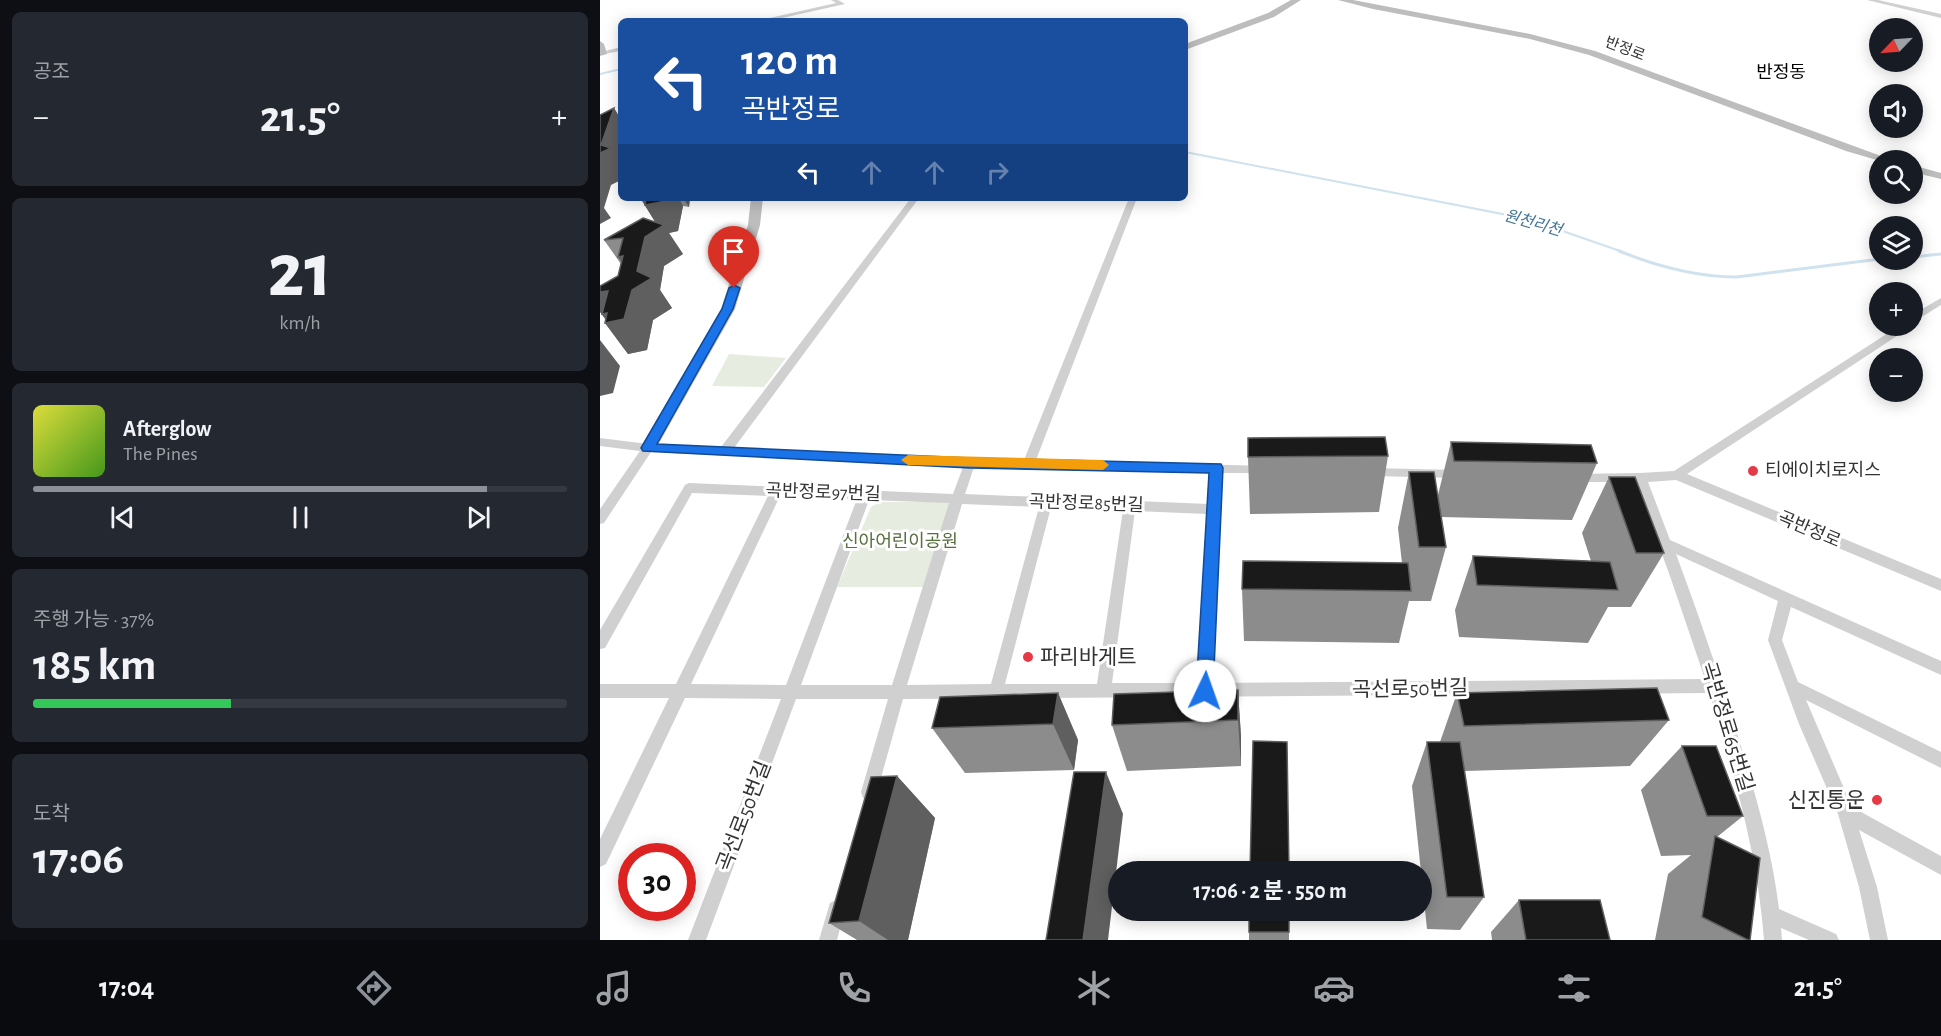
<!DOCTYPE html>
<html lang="ko">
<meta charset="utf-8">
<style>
body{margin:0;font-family:"Alegreya Sans","Noto Sans KR",sans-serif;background:#242831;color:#f1f3f6;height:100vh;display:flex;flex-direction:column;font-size:22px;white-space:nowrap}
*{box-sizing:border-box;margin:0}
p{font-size:20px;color:#9ea1a6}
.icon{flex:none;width:33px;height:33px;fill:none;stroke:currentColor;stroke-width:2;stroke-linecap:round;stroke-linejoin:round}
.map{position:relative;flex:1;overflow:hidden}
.sheet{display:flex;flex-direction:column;gap:12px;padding:12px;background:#0d0f14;width:600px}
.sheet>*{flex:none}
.guide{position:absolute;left:18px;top:18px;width:570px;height:183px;border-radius:9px;box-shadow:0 3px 15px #0003;background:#1a4fa0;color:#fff;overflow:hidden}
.needle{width:39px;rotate:245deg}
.tools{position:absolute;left:1269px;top:18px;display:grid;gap:12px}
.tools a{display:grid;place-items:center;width:54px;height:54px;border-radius:50%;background:#171b24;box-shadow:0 3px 15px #0003;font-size:30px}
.speed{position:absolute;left:18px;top:843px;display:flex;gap:12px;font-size:30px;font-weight:700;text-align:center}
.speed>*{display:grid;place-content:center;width:78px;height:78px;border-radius:50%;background:#171b24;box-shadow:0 3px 15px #0003;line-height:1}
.speed .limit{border:9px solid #d22;background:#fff;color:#111}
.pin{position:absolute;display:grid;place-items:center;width:51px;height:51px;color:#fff;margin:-62px -26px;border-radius:50% 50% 50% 0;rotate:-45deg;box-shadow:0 0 6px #0007}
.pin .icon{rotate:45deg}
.me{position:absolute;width:66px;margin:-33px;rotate:3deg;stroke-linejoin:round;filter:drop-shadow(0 0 4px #0008)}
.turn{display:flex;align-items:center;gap:21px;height:126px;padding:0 24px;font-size:27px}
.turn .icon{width:78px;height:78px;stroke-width:2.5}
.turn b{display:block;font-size:42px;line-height:51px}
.lanes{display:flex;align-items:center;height:57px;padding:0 24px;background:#0003;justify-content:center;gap:30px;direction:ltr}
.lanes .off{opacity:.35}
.big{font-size:45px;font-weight:700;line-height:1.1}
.sheet .widget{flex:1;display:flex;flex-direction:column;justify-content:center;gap:9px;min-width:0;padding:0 21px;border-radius:9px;background:#242831}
.sheet .dial{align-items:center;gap:0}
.dial b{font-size:78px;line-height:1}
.song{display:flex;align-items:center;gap:18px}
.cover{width:72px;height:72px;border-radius:9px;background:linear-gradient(135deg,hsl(60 70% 55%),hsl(100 70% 35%))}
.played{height:6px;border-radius:3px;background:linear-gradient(90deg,#8c9099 85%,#363941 85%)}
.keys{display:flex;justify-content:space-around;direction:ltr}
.heat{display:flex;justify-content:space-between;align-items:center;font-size:33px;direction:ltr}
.charge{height:9px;border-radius:4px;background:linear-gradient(90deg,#34c759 37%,#363941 0)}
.trip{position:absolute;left:508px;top:861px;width:324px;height:60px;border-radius:30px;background:#171b24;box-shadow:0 3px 15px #0003;font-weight:700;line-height:60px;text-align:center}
.tab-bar{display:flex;height:96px;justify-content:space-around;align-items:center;background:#090b0e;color:#9ea1a6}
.tab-bar .icon{width:42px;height:42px}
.tab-bar .selected{color:#8c9099}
.tab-bar b{font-size:27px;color:#f1f3f6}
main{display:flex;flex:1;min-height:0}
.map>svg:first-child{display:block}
</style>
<main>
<section class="sheet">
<div class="widget"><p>공조</p>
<div class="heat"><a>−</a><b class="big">21.5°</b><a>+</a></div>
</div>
<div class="widget dial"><b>21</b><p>km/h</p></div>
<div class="widget">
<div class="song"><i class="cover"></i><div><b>Afterglow</b><p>The Pines</p></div></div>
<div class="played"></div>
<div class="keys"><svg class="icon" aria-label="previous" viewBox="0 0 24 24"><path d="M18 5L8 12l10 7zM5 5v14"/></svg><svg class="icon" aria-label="pause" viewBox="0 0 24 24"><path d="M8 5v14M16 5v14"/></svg><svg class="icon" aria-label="next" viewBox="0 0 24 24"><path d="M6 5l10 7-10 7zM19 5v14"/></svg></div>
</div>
<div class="widget"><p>주행 가능 · 37%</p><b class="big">185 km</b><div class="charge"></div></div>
<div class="widget"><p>도착</p><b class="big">17:06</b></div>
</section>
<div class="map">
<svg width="1341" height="940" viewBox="0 0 1341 940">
<rect width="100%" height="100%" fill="#fff"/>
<g fill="#e6ecdf">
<path d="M129 354 186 358 164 387 112 386Z"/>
<path d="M279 502H349L353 507 327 587H237L271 507Z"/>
</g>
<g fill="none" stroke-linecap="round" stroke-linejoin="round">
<g stroke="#cfe2ee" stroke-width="2">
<path d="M0 74 21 69"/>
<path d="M585 152 928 219 1023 252"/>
</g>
<g stroke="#cfe2ee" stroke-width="3">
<path d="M1019 251C1056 266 1097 277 1137 277L1280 259"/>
<path d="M1312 257 1341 254"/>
</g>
<g fill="#d0d0d0" fill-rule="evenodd">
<path d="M231 0H238L245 4 169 21H157L236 3Z"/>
<path d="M1267 0H1278L1341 14V18Z"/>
<path d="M21 47V51L4 54 1 52Z"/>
<path d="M311 198H319L134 448 424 460 529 198H537L436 460 668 466 670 469 664 473H622L613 683 1105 679 1071 579 1036 482H975L971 480 969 477 971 474 1040 473 1074 471 1299 326H1310L1309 328 1087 474 1341 579V591L1076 480 1048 482 1070 540 1341 661V675L1191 607 1182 640 1198 682 1341 752V768L1206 700 1252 807 1341 856V875L1259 830 1277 887 1288 940H1270L1259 887 1238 814 1199 724 1168 640 1178 601 1076 554C1099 616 1120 677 1139 740 1156 796 1172 851 1179 909L1236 934 1239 940H1209L1181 928 1182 940H1164C1158 855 1134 774 1109 693L303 699 277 792 275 798 269 800 263 798 261 792 288 699H196L106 940H88L181 699 85 698 6 864 0 867V839L69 698H0V684H76L168 496 92 493 5 648 0 649V630L85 485 89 483 353 494 363 467 51 452 4 523 0 524V509L40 451 0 446V438L48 444 121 447ZM374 467 610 472 608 504 365 494ZM180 496 257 499 186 685 91 684ZM269 500 349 503 292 685H201ZM362 504 439 507 391 684 307 685ZM451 507 523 510 497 684H405ZM535 511 607 514 598 683H512Z"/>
<path d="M1341 298V305L1312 323V315Z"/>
<path d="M771 468 859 470 865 474 859 478 771 476 765 472Z"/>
<path d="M236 900 242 903 245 909 237 940H219L230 903Z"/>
</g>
<g fill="#bdbdbd" fill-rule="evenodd">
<path d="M691 0H701L674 17 585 50V44L668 13Z"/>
<path d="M738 0H753L930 34 995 51 1292 160 1280 161 1246 151 989 55 930 39 773 9Z"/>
<path d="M0 41 4 44 7 54 0 56Z"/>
<path d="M21 115V121L0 123V117Z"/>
<path d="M1312 165 1341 173V179L1312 172Z"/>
<path d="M151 198H163L160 225 135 309 54 452H42L40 448 121 309 148 225Z"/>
</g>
</g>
<g fill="#8c8c8c">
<path d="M42 198H90L89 207 83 206 78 231 69 233 83 254 64 266 60 290 72 308 53 320 47 350 28 354 5 323 6 319 0 312V286L18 276 21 264 4 240 55 222 41 199Z"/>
<path d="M851 442 997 463 972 520 841 517 846 547 831 601H809L799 643 644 641 642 589 802 563 798 528 809 472 838 495Z"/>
<path d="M788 456 779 512 650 514 648 457Z"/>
<path d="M1009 477 1064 553 1031 607H1008L988 643 859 637 855 610 873 556 991 561 982 533Z"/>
<path d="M638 690 641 737V766L527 771 512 725Z"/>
<path d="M458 693 478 740 474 770 365 773 332 728Z"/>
<path d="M857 693 1069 720 1030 766 864 771 884 897 860 930 827 929 822 881V872H821L812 786 827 742H840Z"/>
<path d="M1082 746 1143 816 1117 837 1150 940H1055L1068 874 1091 855 1061 856 1041 790Z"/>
<path d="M297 776 335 818 308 940H257L229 923Z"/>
<path d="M919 900 1010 940H892L891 932Z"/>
<rect x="649" y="932" width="40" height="8"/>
</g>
<g fill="#5f5f5f">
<path d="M14 108 21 119V180L11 185 4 208 11 218 0 224V153L1 145Z"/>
<path d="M46 198H79L83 206 78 231 69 233 83 254 64 266 60 290 72 308 53 320 47 350 28 354 5 323H8L0 312V292L32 290 38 286 18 257 23 256 37 271 45 237 59 228 41 199Z"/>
<path d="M83 198H90L89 207Z"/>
<path d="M0 340 20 366 13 393 0 396Z"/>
<path d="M638 690 641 737V766L638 720Z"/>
<path d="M458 693 478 740 474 770 453 724Z"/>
<path d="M506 772 523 814 508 940H483Z"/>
<path d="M297 776 335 818 308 940H288L259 921Z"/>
</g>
<g fill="#1a1a1a" stroke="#5f5f5f" stroke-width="1.5">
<path d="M14 108 1 145 11 148 0 153V115Z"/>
<path d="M42 198H62L61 202 45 205 46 198 41 199Z"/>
<path d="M43 218 64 225 45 237 37 271 52 278 32 290 24 319 5 323 7 313 2 314 8 291 0 292V286L18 276 23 256 18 257 23 238 4 240Z"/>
<path d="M785 437 788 456 648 457V438Z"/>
<path d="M851 442 991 445 997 463 854 461Z"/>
<path d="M809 472H834L846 547H819Z"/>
<path d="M1009 477H1035L1064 553H1036Z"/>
<path d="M873 556 1010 562 1018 590 877 585Z"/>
<path d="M643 561 808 563 811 591 642 589Z"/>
<path d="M1057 688 1069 720 864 726 857 693Z"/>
<path d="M638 690V720L512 725 514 694Z"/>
<path d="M458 693 453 724 332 728 340 697Z"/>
<path d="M653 741 687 742 689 872H650Z"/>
<path d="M827 742H860L884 897H847Z"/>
<path d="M1082 746H1116L1143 816H1107Z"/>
<path d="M474 772H506L483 940H446Z"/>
<path d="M297 776 259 921 229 923 271 777Z"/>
<path d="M1115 836 1160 858 1150 940H1148L1102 917Z"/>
<path d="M919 900H1000L1010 940H926Z"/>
<rect x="649" y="910" width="40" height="22"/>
</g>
<path fill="#1a73e8" stroke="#114b97" stroke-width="1.5" d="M134 285 140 288 133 309 57 444 370 458 621 464 623 468 613 691 611 696 605 699 599 696 596 691 609 473 370 468 43 451 41 448 122 309 129 288Z"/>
<path fill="#f59e0b" d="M308 455 503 460 509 465 503 470 308 465 301 460Z"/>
<g fill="#e63946" stroke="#fff" stroke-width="2">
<circle cx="1153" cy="471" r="6"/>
<circle cx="428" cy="657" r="6"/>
<circle cx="1277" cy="800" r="6"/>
</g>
<g text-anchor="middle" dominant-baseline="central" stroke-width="6" stroke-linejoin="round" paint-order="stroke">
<g font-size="15" fill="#333" stroke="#fff">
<text transform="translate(1025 49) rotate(21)">반정로</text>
</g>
<g font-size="16" font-style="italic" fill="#3f7597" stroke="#fff">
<text transform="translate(933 223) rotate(16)">원천리천</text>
</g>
<g font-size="18" fill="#000" stroke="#fff">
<text x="1181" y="73">반정동</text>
</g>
<g font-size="18" fill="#333" stroke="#fff" text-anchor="start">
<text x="1165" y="471">티에이치로지스</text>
</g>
<g font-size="18" fill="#333" stroke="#fff">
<text transform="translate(223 493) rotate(2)">곡반정로97번길</text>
<text transform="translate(486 504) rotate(2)">곡반정로85번길</text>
<text transform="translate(1209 530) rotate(23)">곡반정로</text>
</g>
<g font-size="18" fill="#56703f" stroke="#fff">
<text x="300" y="542">신아어린이공원</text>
</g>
<g font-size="21" fill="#333" stroke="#fff" text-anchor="start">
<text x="440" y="657">파리바게트</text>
<text x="1265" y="800" text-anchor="end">신진통운</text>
</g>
<g font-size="21" fill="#333" stroke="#fff">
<text transform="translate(810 689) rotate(-1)">곡선로50번길</text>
<text transform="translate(1127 727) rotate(73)">곡반정로65번길</text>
<text transform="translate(144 816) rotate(-69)">곡선로50번길</text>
</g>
</g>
</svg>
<div class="tools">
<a><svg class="needle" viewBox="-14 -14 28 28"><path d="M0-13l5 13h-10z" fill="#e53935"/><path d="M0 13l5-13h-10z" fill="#9ea1a6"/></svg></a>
<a><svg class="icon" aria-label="sound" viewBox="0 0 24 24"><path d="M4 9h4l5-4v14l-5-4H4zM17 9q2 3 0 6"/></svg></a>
<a><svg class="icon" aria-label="search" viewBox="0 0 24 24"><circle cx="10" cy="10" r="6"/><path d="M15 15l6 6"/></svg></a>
<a><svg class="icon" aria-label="layers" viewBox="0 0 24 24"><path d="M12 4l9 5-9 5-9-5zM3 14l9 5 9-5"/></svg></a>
<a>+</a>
<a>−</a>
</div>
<div class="speed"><div class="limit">30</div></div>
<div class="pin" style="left:134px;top:288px;background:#d93025"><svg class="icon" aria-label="arrive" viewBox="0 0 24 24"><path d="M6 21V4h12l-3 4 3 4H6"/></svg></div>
<svg class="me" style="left:605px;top:691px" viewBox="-20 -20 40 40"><circle r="19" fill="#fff"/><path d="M0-13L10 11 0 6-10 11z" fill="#1a73e8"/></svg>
<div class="trip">17:06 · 2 분 · 550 m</div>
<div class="guide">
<div class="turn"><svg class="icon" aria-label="left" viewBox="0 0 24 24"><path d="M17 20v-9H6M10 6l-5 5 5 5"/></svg><div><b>120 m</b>곡반정로</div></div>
<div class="lanes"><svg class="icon" aria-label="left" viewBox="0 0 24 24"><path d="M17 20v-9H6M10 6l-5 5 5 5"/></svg><svg class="icon off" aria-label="ahead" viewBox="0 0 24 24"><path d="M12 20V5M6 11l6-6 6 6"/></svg><svg class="icon off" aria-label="ahead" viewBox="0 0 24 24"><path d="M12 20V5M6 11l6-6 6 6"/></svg><svg class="icon off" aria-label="right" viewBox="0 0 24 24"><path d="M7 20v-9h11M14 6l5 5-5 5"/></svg></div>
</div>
</div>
</main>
<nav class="tab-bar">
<b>17:04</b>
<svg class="icon selected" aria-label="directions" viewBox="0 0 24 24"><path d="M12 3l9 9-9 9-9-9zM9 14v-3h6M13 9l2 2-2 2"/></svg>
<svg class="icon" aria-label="music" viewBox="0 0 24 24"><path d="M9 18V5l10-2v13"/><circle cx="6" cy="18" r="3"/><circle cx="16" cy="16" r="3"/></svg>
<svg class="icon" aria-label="phone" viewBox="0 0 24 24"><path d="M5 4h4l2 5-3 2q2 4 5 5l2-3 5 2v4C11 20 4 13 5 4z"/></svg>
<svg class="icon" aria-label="climate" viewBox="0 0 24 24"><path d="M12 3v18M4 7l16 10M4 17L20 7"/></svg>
<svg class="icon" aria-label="car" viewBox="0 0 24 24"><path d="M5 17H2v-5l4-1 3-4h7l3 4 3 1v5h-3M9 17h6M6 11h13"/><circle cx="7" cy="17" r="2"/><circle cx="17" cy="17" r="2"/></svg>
<svg class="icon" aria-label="filters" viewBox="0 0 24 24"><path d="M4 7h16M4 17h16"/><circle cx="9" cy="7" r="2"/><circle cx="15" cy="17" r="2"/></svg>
<b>21.5°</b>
</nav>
